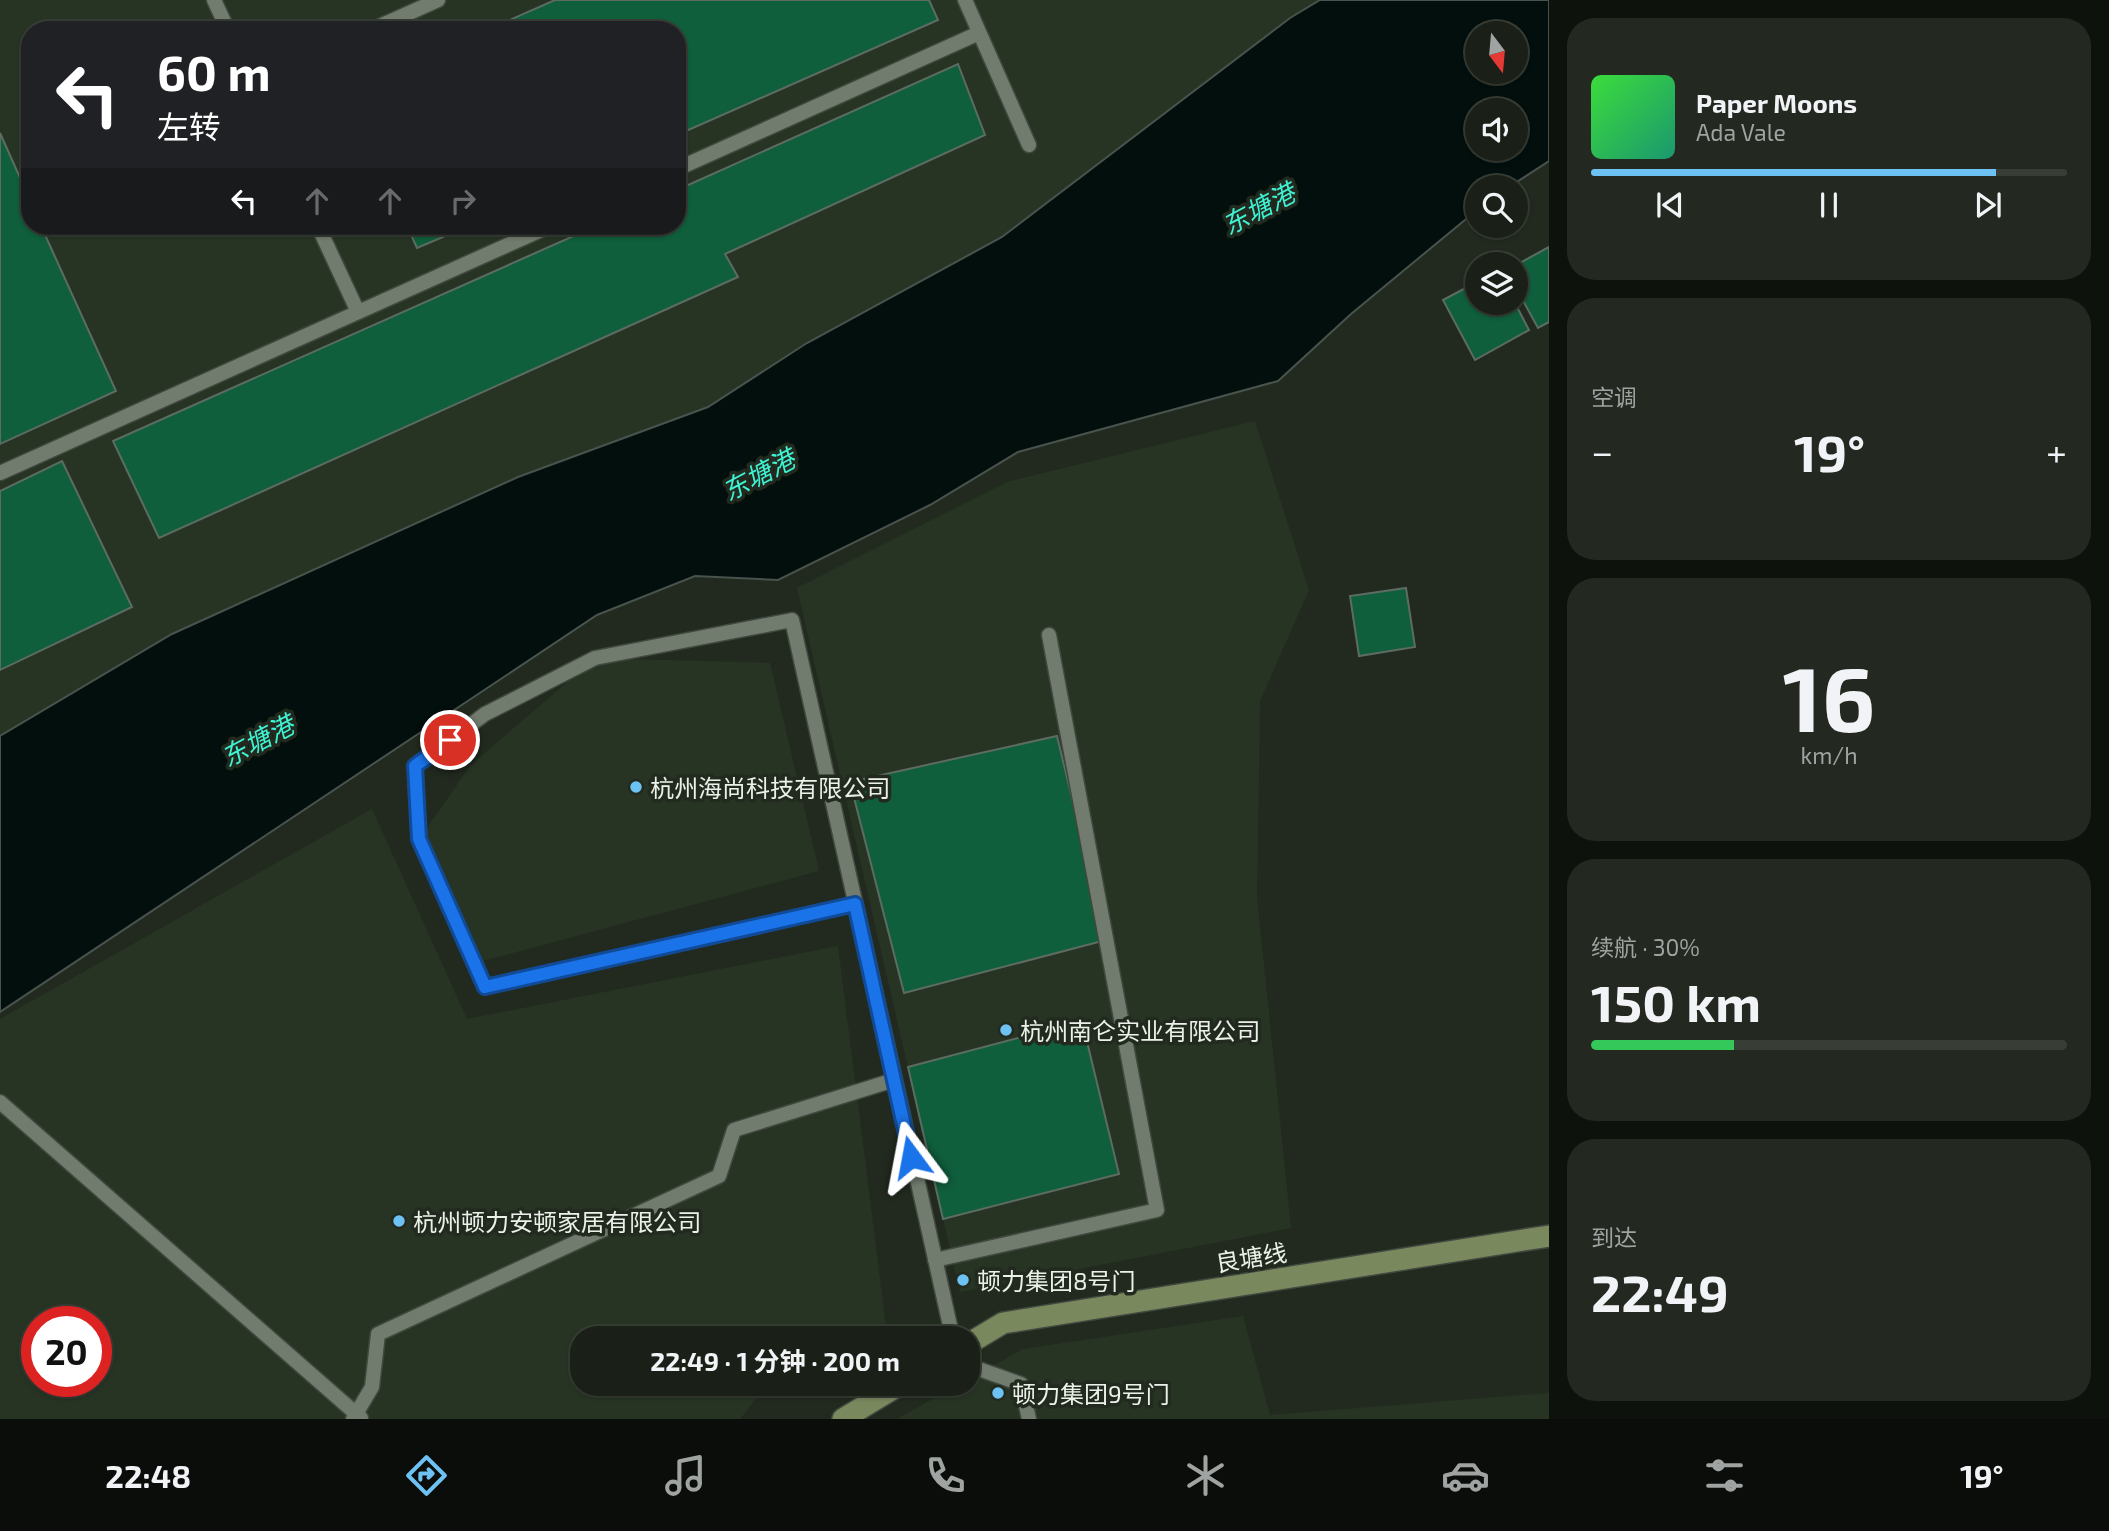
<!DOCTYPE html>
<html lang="zh">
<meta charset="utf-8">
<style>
body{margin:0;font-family:"Exo 2","Noto Sans SC",sans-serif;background:#232820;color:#f1f3f6;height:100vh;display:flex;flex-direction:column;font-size:26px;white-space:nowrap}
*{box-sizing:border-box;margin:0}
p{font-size:23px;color:#9fa3a1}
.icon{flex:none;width:38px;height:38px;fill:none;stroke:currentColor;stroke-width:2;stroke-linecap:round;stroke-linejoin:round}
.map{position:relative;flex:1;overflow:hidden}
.side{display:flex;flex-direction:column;gap:18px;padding:18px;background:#0e120d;width:560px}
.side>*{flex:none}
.guide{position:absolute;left:21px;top:21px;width:665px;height:214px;border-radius:28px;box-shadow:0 2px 5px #0004,0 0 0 2px #383e36;background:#202124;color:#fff;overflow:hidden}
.needle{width:46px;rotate:164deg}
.tools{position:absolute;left:1465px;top:21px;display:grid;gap:14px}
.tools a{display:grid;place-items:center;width:63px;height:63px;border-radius:50%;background:#1a2017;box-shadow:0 2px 5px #0004,0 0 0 2px #383e36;font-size:35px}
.speed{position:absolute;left:21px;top:1306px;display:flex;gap:14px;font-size:35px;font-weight:700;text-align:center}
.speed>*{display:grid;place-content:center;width:91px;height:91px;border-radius:50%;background:#1a2017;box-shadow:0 2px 5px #0004,0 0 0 2px #383e36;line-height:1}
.speed .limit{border:10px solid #d22;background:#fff;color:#111}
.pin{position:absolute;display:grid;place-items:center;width:60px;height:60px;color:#fff;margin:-30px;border:4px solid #fff;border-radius:50%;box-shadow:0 2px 7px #0007}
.me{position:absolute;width:77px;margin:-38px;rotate:347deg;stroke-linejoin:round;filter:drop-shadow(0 0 5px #0008)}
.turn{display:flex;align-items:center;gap:24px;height:147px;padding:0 21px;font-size:32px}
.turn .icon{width:91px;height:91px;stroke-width:2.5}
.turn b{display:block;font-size:49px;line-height:60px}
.lanes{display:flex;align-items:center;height:66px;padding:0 21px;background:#0003;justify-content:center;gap:35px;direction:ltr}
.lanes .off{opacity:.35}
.big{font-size:52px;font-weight:700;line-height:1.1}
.side .card{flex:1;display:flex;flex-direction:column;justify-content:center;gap:10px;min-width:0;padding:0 24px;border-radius:28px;background:#232820}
.side .dial{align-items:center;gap:0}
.dial b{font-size:91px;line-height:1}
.song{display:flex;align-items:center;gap:21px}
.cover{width:84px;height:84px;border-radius:10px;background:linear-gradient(135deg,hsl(120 70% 55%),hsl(160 70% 35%))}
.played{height:7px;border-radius:4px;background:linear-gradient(90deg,#6ec2f3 85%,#383e36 85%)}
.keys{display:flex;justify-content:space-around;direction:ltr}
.heat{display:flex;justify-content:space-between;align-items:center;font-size:38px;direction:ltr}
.charge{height:10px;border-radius:5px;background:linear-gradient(90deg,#34c759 30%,#383e36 0)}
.trip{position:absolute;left:570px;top:1326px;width:410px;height:70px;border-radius:28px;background:#1a2017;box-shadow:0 2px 5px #0004,0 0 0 2px #383e36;font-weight:700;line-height:70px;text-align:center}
.menu{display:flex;height:112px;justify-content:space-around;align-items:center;background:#0a0d09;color:#9fa3a1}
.menu .icon{width:49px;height:49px}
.menu .selected{color:#6ec2f3}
.menu b{font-size:32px;color:#f1f3f6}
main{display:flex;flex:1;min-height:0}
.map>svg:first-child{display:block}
</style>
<main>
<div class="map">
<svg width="1549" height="1419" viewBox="0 0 1549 1419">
<rect width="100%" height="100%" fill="#222a1f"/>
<g fill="#273424" fill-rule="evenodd">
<path d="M0 0H1320L1290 18 1002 237 807 343 708 407 518 477 172 634 0 736ZM30 30H677V226H30Z"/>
<path d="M1255 421 1309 590 1260 701 1257 897 1291 1228 960 1292 797 588 1007 482Z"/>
<path d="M595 658 770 663 819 871 475 963 419 839 471 765Z"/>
<path d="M372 809 467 1019 838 946 887 1334 873 1339H583V1384H768L740 1419H0V1019ZM37 1321H96V1381H37Z"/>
<path d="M1243 1316 1270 1415 1549 1393V1419H897L959 1384H968V1380L1023 1349Z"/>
</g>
<path fill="#020f0c" stroke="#48534e" stroke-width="2" fill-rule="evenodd" d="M1320 0H1549V161L1509 187H1477V210L1351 314 1278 381 1018 452 930 505 778 580 695 576 597 615 0 1012V736L172 634 518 477 708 407 807 343 1002 237 1290 18ZM1477 33H1516V72H1477ZM1477 110H1516V149H1477Z"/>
<g fill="#0f5e3c" stroke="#5d6c63" stroke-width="2">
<path d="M555 0H929L938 20 677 135V30H487Z"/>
<path d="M958 64 985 135 725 254 738 277 159 538 113 441 596 226H677V190Z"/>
<path d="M0 133 30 200V226H41L116 391 0 444Z"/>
<path d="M407 226H469L417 248Z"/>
<path d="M1549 247V322L1538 328 1516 288V265Z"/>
<path d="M1477 282V303H1515L1529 330 1475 360 1443 300Z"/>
<path d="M62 461 132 607 0 670V491Z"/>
<path d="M1406 588 1415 647 1359 656 1350 596Z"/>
<path d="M1057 736 1106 940 904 993 850 782Z"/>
<path d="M1082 1021 1119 1174 943 1219 908 1067Z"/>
</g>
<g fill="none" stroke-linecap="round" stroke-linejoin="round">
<g stroke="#41483f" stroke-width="17">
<g id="lane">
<path d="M214 0 228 30"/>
<path d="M965 0 1029 145"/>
<path d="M371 30 438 0"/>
<path d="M677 169 979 33"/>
<path d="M318 226 358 312"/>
<path d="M0 473 550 226"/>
<path d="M855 904 485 987 419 839 415 766 485 714 595 658 792 620 953 1339"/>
<path d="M0 1102 361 1418"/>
<path d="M935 1260 1157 1210 1049 635"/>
<path d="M973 1367 1021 1384 1029 1419"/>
<path d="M353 1419 372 1387 378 1334 719 1176 734 1130 894 1080"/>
</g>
</g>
<g stroke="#41483f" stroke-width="24">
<g id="secondary">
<path d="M968 1344 1003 1323 1549 1236"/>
<path d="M843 1419 901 1384"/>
</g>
</g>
<use href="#lane" stroke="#717c6e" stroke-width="14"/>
<use href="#secondary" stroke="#7a885e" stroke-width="21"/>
</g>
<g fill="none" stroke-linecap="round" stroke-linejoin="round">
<g stroke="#114b97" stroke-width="18">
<path id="route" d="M450 740 415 766 419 839 485 987 855 904 911 1157"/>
</g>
<use href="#route" stroke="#1a73e8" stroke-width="12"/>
</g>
<g fill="#6ec2f3" stroke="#222a1f" stroke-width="2.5">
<circle cx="636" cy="787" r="7"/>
<circle cx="1006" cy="1030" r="7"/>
<circle cx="399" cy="1221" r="7"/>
<circle cx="963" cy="1280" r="7"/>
<circle cx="998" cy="1393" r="7"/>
</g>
<g text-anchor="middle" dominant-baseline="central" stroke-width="7" stroke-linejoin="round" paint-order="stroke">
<g font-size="24" fill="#ebf1e9" stroke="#222a1f" text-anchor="start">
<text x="650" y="787">杭州海尚科技有限公司</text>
<text x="1020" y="1030">杭州南仑实业有限公司</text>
<text x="413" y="1221">杭州顿力安顿家居有限公司</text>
<text x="977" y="1280">顿力集团8号门</text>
<text x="1012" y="1393">顿力集团9号门</text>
</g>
<g font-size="24" fill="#ebf1e9" stroke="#222a1f">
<text transform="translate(1251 1257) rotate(-9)">良塘线</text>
</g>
<g font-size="26" font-style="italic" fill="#3ff2d3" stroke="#222a1f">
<text transform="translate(1258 208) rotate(-28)">东塘港</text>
<text transform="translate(758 474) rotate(-28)">东塘港</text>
<text transform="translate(257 740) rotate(-28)">东塘港</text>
</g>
</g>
</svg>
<div class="tools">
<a><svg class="needle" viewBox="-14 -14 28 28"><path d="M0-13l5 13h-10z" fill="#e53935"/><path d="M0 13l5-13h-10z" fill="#9fa3a1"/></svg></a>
<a><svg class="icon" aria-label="sound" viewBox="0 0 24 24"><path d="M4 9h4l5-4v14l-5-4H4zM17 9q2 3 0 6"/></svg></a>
<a><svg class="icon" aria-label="search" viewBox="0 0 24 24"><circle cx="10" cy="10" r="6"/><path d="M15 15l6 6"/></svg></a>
<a><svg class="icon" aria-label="layers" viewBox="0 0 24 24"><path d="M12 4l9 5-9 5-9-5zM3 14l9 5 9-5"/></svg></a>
</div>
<div class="speed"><div class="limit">20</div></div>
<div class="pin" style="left:450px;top:740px;background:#d93025"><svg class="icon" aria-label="arrive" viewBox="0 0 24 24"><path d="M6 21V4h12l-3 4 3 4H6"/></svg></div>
<svg class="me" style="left:911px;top:1157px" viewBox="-20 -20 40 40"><path d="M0-17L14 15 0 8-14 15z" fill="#1a73e8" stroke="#fff" stroke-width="4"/></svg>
<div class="trip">22:49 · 1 分钟 · 200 m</div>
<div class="guide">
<div class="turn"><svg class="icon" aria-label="left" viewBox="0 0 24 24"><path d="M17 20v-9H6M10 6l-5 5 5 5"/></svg><div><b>60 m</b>左转</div></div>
<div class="lanes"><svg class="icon" aria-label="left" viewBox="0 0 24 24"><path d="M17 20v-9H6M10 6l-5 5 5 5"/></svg><svg class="icon off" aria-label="ahead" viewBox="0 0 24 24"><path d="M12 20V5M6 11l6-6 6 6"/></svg><svg class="icon off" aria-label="ahead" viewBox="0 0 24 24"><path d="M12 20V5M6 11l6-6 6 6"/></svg><svg class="icon off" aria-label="right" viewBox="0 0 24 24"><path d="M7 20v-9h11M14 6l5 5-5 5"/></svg></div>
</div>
</div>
<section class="side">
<div class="card">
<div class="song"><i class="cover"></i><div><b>Paper Moons</b><p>Ada Vale</p></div></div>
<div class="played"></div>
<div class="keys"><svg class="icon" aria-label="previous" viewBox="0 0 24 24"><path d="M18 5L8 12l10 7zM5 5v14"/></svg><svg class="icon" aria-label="pause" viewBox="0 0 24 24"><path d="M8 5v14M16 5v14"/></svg><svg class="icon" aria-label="next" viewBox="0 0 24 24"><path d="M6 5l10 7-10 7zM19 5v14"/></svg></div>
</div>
<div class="card"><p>空调</p>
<div class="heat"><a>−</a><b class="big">19°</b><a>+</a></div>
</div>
<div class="card dial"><b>16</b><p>km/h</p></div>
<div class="card"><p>续航 · 30%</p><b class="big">150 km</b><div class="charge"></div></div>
<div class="card"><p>到达</p><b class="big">22:49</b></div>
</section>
</main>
<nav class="menu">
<b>22:48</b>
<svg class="icon selected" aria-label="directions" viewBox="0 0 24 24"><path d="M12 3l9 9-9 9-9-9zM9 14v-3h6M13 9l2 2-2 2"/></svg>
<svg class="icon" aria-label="music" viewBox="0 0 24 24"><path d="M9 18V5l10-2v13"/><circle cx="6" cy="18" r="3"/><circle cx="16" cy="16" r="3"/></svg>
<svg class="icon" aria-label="phone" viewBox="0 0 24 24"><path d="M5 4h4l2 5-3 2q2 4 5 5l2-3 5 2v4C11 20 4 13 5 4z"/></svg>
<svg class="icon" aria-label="climate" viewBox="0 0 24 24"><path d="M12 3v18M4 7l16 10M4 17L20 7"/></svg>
<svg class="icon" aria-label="car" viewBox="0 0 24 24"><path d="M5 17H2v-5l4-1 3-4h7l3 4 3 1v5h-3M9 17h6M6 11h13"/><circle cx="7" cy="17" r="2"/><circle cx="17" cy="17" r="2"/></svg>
<svg class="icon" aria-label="filters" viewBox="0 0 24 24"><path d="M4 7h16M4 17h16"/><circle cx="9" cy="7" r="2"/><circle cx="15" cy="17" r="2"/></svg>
<b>19°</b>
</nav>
